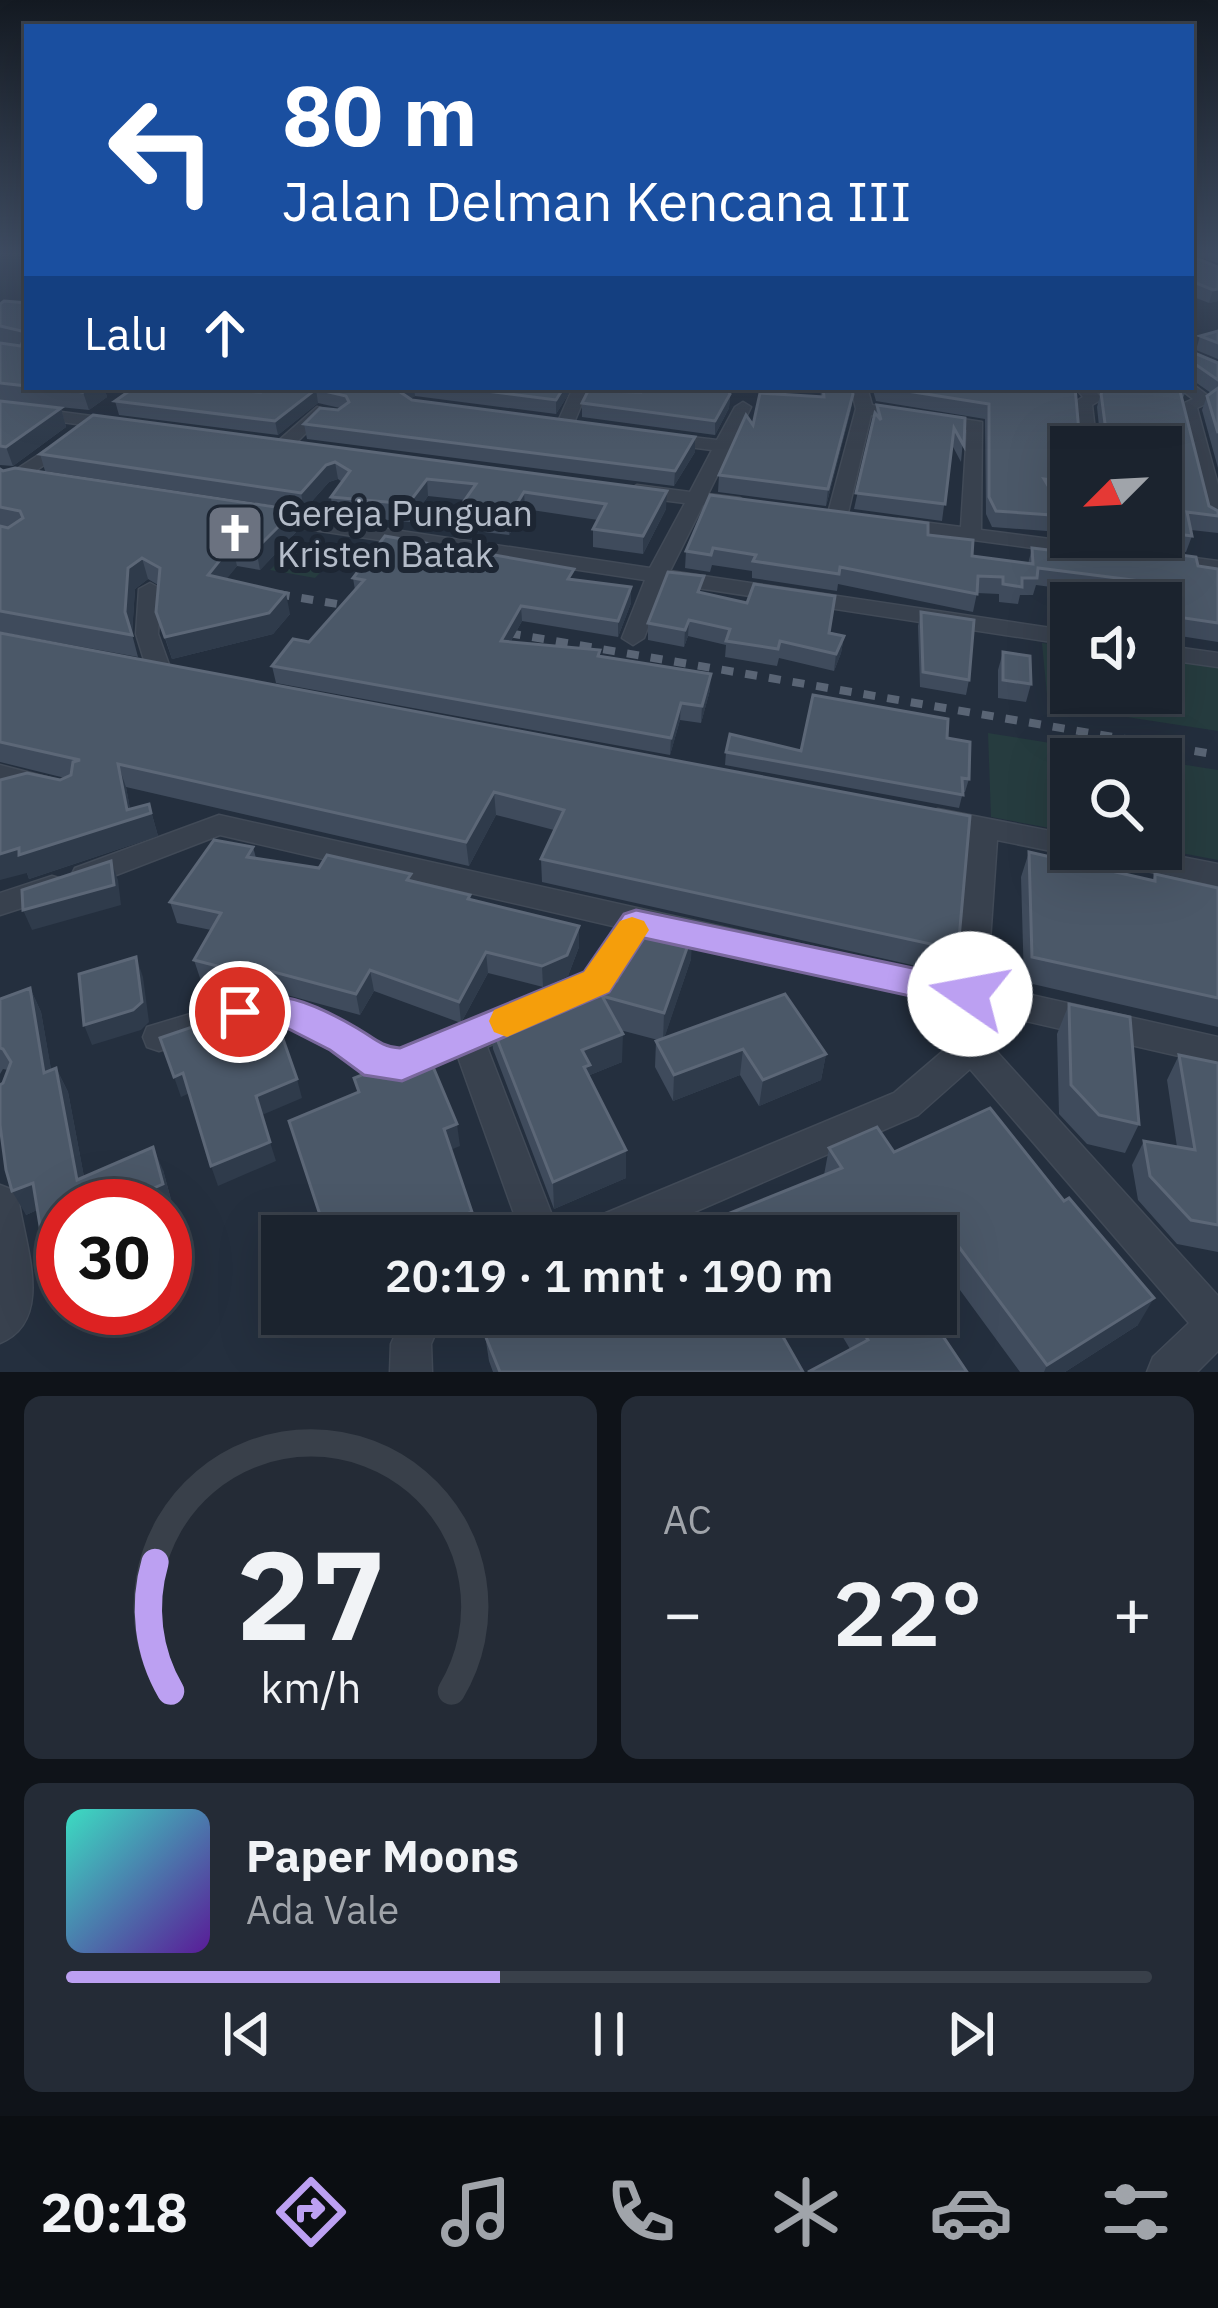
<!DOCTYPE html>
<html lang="id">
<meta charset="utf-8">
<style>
body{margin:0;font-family:"IBM Plex Sans",sans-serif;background:#242b36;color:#f1f3f6;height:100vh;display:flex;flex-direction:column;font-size:45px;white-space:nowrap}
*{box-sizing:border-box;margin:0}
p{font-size:39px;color:#a0a4aa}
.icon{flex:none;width:66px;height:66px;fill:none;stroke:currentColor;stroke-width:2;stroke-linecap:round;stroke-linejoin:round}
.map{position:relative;height:1372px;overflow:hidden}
.drawer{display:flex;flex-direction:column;gap:24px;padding:24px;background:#0f1319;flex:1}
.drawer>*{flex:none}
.hud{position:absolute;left:24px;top:24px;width:1170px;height:366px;border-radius:0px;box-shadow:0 12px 48px #0002,0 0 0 3px #39404a;background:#1a4fa0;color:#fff;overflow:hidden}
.needle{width:78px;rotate:246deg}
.controls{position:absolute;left:1050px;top:426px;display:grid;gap:24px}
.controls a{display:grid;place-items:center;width:132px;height:132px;border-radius:0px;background:#1b232e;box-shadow:0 12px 48px #0002,0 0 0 3px #39404a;font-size:60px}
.speed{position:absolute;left:36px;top:1179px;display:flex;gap:24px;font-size:60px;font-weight:700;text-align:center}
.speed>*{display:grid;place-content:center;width:156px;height:156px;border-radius:50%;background:#1b232e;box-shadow:0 12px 48px #0002,0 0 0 3px #39404a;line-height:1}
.speed .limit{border:18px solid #d22;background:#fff;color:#111}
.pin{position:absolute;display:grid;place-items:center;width:102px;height:102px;color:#fff;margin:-51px;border:6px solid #fff;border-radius:50%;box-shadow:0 3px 12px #0007}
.me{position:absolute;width:132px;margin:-66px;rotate:282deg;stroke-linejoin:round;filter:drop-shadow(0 0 9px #0008)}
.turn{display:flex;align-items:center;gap:42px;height:252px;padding:0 60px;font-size:54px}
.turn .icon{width:156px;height:156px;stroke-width:2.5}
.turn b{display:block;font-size:84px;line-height:102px}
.then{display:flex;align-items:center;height:114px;padding:0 60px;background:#0003;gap:24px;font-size:45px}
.big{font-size:90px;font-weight:600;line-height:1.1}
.drawer .card{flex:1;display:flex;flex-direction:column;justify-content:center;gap:18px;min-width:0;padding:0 42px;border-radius:18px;background:#242b36}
.drawer .dial{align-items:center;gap:0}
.dial svg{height:312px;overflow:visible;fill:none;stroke:#39404a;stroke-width:7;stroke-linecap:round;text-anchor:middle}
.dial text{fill:#f1f3f6;stroke:none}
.song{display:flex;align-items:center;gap:36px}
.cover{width:144px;height:144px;border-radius:18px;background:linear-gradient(135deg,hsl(170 70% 55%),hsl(270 70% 35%))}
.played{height:12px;border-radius:6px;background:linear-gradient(90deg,#bca0f2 40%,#39404a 40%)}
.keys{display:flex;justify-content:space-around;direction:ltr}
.heat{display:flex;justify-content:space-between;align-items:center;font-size:66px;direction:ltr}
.drawer .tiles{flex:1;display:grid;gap:24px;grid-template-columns:1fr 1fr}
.card:last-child{grid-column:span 2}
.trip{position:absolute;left:261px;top:1215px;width:696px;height:120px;border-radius:0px;background:#1b232e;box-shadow:0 12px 48px #0002,0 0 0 3px #39404a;font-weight:600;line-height:120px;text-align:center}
.tabs{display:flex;height:192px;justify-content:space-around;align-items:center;background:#0b0e12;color:#a0a4aa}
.tabs .icon{width:84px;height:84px}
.tabs .active{color:#bca0f2}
.tabs b{font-size:54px;color:#f1f3f6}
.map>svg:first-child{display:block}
</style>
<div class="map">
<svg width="1218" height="1372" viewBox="0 0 1218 1372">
<rect width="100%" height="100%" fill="#242f3e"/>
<g fill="#263c3f">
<path d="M298 542 342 550 315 578 270 570Z"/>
<path d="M1042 643 1071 647V693H1161V659L1218 667V731L1048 705Z"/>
<path d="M988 733 1151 759H1071V832L991 817Z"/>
<path d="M1161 761 1218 770V860L1160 849Z"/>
</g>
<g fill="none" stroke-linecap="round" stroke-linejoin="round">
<g stroke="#414a57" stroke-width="3">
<g id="minor">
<path d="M1191 383 1214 400 1197 408 1218 485V527L1208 521 1180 405 1193 399 1178 387H1191Z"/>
<path d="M851 387H867L872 405 982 422 981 530 1218 561V573L892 529V521L899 519 961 527 967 430 871 415 847 517 837 523 830 521 827 517 856 409Z"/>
<path d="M1075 387H1092L1102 399 1092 405 1097 447H1079L1075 402 1083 397Z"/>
<path d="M619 391 627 396 625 400 583 401 571 430 556 426 571 392Z"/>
<path d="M743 402 751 407 708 494 740 498 750 504 740 510 703 505 670 571 1071 631V645L665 583 644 638 633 645 622 638 645 580 267 523 257 517 267 511 650 568 685 503 637 497 627 491 637 485 690 492 712 450 666 444 657 439 666 434 717 440 735 407Z"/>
<path d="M0 404 115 419 124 424 115 429 0 414Z"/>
<path d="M317 407 339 414 330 419 321 418 289 450H277V442Z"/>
<path d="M66 437 75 442 72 446 0 495V480Z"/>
<path d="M150 583 161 589 158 634 172 673 160 680 148 673 136 634 139 589Z"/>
<path d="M1161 645 1218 653V667L1161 659Z"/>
<path d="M0 765 50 778 54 784 50 790 41 793 0 783Z"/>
<path d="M938 809 1071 835V849H1141L1218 864V886L1090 859 1078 853 1071 855 997 840 987 985 1218 1037V1065L987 1012 988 1042 1218 1296V1351L1197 1372H1147L1153 1357 1189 1323 970 1069 918 1115 639 1236H576L582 1223 894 1093 955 1041 954 1004 645 933 607 991 487 1047 560 1236H522L458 1057 390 1081 279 1023 240 1025 159 1051 147 1047 143 1037 147 1027 240 999 283 996 392 1051 459 1029 585 973 617 927 220 835 85 887 75 884 71 876 75 868 219 815 956 979 969 835 928 826 924 819 928 812Z"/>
<path d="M52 876 62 879 67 887 62 895 0 915V893Z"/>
<path d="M0 1185 13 1190 19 1203C26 1248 54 1321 0 1343Z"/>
<path d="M404 1314H444L431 1344 432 1372H390L391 1344Z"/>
</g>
</g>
<use href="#minor" fill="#38414e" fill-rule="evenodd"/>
<g stroke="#5a6575" stroke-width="8" stroke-dasharray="12 12" stroke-linecap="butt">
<path d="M254 590 373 610"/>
<path d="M485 629 1218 755"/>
</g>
</g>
<g fill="#3f4b5c">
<path d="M1191 252H1218V263L1191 255Z"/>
<path d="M1191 256 1218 267V301L1209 303 1191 296Z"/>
<path d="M27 303V387H104L107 397 89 410 10 402 61 408 66 427 13 466 0 465V304Z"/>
<path d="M1218 331V359L1196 350 1200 336Z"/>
<path d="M1191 334 1192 352 1218 363V468L1202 410 1207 396 1211 393 1191 379Z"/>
<path d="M264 387H573L556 414 415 396 410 399 695 452 674 486 307 439 304 424 340 408 318 403 278 435 119 415 115 401 208 388 206 390 261 392Z"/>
<path d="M820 387H850L853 394 851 409 826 506 718 492 719 475 753 425 821 397Z"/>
<path d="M872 387H949L951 390 958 387H1079L1075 397 1079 432 1083 436H1100L1097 407 1101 392 1097 387H1188L1182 400 1209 506 1218 511V533L1191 530 1192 536 1186 552 1114 543 1113 537H1161V447H1071V499L1054 497 1066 516 1061 532 992 527 986 514 985 419 876 401Z"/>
<path d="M641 392 730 394 729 408 715 435 582 417V403Z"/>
<path d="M877 405 965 418 961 462 952 445 942 521 854 509Z"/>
<path d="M93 415 666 509 643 554 593 547V529L598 520 525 509 509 535 459 529 457 511 465 500 428 496 410 522 333 515 331 497 342 482 338 479 329 482 304 510 45 471 40 454Z"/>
<path d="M0 469 3 471 295 510 298 530 260 570 237 566 226 579 290 614 273 634 172 659 156 612 158 585 148 579 135 589 132 634 138 657 0 632Z"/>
<path d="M928 535 972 556 1028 564 1032 548 1118 558 1121 547 1198 566 1218 569V642L1161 633V603H1152L1151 600 1036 585 1033 595H1020L1018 604 999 602V594L977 593 973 612 838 584 837 591 752 578V571L712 565 710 572 685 568 686 551Z"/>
<path d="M353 578 574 579 631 603 618 637 522 621 511 641 600 656 710 690 701 723 680 720 670 755 276 683 272 666 309 642 355 590Z"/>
<path d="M703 593 844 636 841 653 834 671 779 658 777 666 725 657 726 645 688 636 684 647 648 640V623Z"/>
<path d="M921 612 969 680 966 695 920 687 918 626Z"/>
<path d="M0 633 970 816 958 950 952 974 542 882 541 859 554 830 496 815 469 866 126 787 130 809 149 804 158 836 29 879 27 873 60 780 65 778 0 762Z"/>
<path d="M1003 652 1031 684 1026 702 998 698V670Z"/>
<path d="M947 738 969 779 965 792H963L959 808 725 765 726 752 801 751Z"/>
<path d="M253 847 256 858 412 881 471 900 579 926V947L568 976 543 987 488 973 461 1023 374 991 360 1015 265 989 251 994 201 981 194 960 211 930 177 923 170 902Z"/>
<path d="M1029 852 1152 881 1155 874 1218 888V1027L1024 982 1021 877Z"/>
<path d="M691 959 664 1038 826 1054 821 1080 759 1106 740 1075 673 1101 655 1067 656 1041 658 1040 620 1030 622 1062 590 1075V1079L626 1150V1178L554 1209 493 1049 490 1021 546 1007Z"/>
<path d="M30 988 41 1012 51 1070 56 1068 68 1092 84 1177 163 1170 173 1207 63 1206V1257L55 1261 37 1210 26 1215 3 1083 8 1070 3 1069 0 1074V999Z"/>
<path d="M1069 1004 1139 1124 1125 1153 1087 1144 1059 1114 1057 1034Z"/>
<path d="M1179 1055 1218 1063V1252L1177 1244 1138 1200 1132 1165 1144 1141 1177 1147 1167 1080Z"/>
<path d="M829 1148 894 1152 1138 1325 1065 1372H1020L949 1275 936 1281V1236L824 1175Z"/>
<path d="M528 1314H797L776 1324 803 1372H493L489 1361 485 1335Z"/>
<path d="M829 1314H928L850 1349Z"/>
</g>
<g fill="#2f3b4b">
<path d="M1218 289V301L1209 303 1213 290Z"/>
<path d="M90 387H104L107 397 89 410 83 392Z"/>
<path d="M407 387H414L415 396 402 406 400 392Z"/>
<path d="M564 387H573L556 414V400Z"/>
<path d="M316 389 318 403 278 435 275 421Z"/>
<path d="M730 394 729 408 715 435V421Z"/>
<path d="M853 394 851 409 826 506 828 489Z"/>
<path d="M61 408 66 427 13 466 6 447Z"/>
<path d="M695 437V452L674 486 675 471Z"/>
<path d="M335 462 338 479 329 482 304 510 301 493 326 465Z"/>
<path d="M427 479 428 496 410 522 408 504Z"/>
<path d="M667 491 666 509 643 554V536Z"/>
<path d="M524 492 525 509 509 535 508 518Z"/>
<path d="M295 510 298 530 260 570 256 549Z"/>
<path d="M232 545 237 566 213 596 208 575Z"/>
<path d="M142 558 148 579 135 589 132 634 125 612 128 568Z"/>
<path d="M631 587V603L618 637V621Z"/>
<path d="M286 593 290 614 273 634 172 659 165 637Z"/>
<path d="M521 606 522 621 502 657 501 641Z"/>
<path d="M689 620 688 636 684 647 685 630Z"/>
<path d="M844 636 841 653 834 671 836 654Z"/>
<path d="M711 674 710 690 701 723 702 706Z"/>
<path d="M681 703 680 720 670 755 671 738Z"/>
<path d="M118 764 126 787 132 819 149 804 158 836 29 879 27 873 0 880V854L127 810Z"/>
<path d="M494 792 496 815 469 866 466 842Z"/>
<path d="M111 861 118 880 121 905 32 930 23 910Z"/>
<path d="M579 926V947L568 976 543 987 542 966Z"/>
<path d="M693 931 691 959 663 1042 664 1013Z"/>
<path d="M486 952 488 973 461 1023 459 1002Z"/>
<path d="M136 957 143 977 149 1022 141 1030 92 1045 84 1025Z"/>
<path d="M259 968 265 989 251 994 244 973Z"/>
<path d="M370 970 374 991 360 1015 356 994Z"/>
<path d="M30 988 41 1012 56 1097 44 1073Z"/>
<path d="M623 1034 622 1062 590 1075V1093L582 1050Z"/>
<path d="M743 1049 740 1075 673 1101 674 1075Z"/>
<path d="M826 1054 821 1080 759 1106 763 1080Z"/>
<path d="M56 1068 68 1092 89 1203 77 1180Z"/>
<path d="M183 1073 190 1093 181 1097 174 1077Z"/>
<path d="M297 1079 302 1098 262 1115 256 1096Z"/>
<path d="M457 1124 460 1146 448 1151 444 1129Z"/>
<path d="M270 1142 276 1161 218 1186 211 1166Z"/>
<path d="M153 1147 163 1170 173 1207 165 1211V1206H113Z"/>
<path d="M626 1150V1178L554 1209 553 1182Z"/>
<path d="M33 1183 46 1206 26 1215 12 1191Z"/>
<path d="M472 1212 475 1234 470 1236H408Z"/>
<path d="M63 1228V1257L55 1261 42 1238Z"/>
<path d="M959 1247 949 1275 936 1281V1258Z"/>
<path d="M1154 1298 1138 1325 1065 1372H1044L1047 1365Z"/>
<path d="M763 1314H797L760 1332Z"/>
</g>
<g fill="#4b5868" stroke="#5c6777" stroke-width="3">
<path d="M1191 256 1218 267V289L1213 290 1191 281Z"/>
<path d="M4 301 27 303V386L0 383V343L21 346 26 332 0 326V304Z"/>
<path d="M1218 331V343L1200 336Z"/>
<path d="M1191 334 1194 335 1192 352 1218 363V380L1195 364 1191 365Z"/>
<path d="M36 387H90L83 392Z"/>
<path d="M135 387H187L185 389 261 392 264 387H407L400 392 412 400 695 437 675 471 304 424 320 408 338 410 349 402 346 396 316 389 275 421 115 401Z"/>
<path d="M455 387H564L556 400Z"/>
<path d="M643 387H725L730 394 715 421 582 403 588 391 641 392Z"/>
<path d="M823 387H850L853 394 828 489 719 475 746 415 753 425 760 393 824 397Z"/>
<path d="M882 387H949L951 390 958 387H1075L1079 432 1083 436H1101L1106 431 1101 393 1108 387H1185L1180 391 1209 506 1218 511V516L1187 512 1192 536 1161 532V447H1071V483L1044 479 1066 516 996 511 989 497V404Z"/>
<path d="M1218 388V433L1207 396Z"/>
<path d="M0 401 61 408 6 447 0 446Z"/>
<path d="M877 405 965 418 964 446 954 428 945 504 856 493 875 413 881 420Z"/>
<path d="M93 415 667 491 643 536 593 529 606 504 524 492 508 518 457 511 476 484 427 479 408 504 331 497 350 471 335 462 326 465 301 493 40 454Z"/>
<path d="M15 468 295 510 256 549 232 545 208 575 286 593 269 613 165 637 156 612 160 568 142 558 128 568 125 612 132 635 0 611V526L8 528 23 518 20 511 0 507V469L3 471Z"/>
<path d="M710 495 928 523V535L973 540 972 556 1033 564 1032 548 1122 559 1121 547 1196 557 1198 566 1218 569V623L1164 615 1157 583 1038 568 1037 578H1022V587L1003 584V577L978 576 977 594 840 567 839 574 753 561 756 555 713 548 711 555 686 551Z"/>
<path d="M385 536 574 569 568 579 631 587 618 621 521 606 501 641 600 650 598 656 711 674 702 706 681 703 671 738 272 666 293 639 309 642 364 580 353 578Z"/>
<path d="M668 572 704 576 698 592 747 603 754 584 835 596 829 633 844 636 836 654 780 641 778 649 726 641 730 629 689 620 685 630 648 623Z"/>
<path d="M921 612 974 620 969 680 923 672Z"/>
<path d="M0 633 970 816 958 950 541 859 564 810 494 792 466 842 118 764 127 810 149 804 151 813 19 855V848L0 854V780L27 773 60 780 71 775 73 762 80 760 0 742Z"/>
<path d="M1003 652 1030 656 1031 684 1003 680Z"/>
<path d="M813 695 948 719 947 738 970 742 969 779 962 778 963 795 726 752 730 734 801 751Z"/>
<path d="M214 840 253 847 247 857 319 868 327 855 411 874 407 880 470 895 468 899 579 926 567 955 542 966 486 952 459 1002 370 970 356 994 259 968 244 973 194 960 221 913 170 902Z"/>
<path d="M1029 852 1155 881V874L1218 888V998L1032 957Z"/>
<path d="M111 861 114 885 23 910 22 890Z"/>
<path d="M643 918 693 931 664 1013 602 996 623 1034 582 1050 590 1065 584 1067 626 1150 553 1182 490 1021 545 999 542 1008 617 981Z"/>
<path d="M136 957 142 1002 133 1010 84 1025 79 974Z"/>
<path d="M30 988 44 1073 56 1068 77 1180 153 1147 163 1184 113 1206H63V1228L42 1238 33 1183 12 1191 6 1170 0 1125V1085L3 1083 11 1062 3 1049 0 1048V999Z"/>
<path d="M785 994 826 1054 763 1080 743 1049 674 1075 656 1041Z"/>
<path d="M1069 1004 1130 1017 1139 1124 1099 1115 1071 1085Z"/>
<path d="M245 1009 261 1048 283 1039 297 1079 256 1096 270 1142 211 1166 183 1073 174 1077 160 1038Z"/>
<path d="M426 1050 457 1124 444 1129 472 1212 408 1236H327L289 1121 359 1092 354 1078Z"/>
<path d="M1179 1055 1218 1063V1225L1191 1220 1150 1176 1144 1141 1195 1150Z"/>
<path d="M990 1108 1064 1201 1069 1198 1154 1298 1047 1365 959 1247 936 1258V1236H673L842 1168 829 1148 877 1127 894 1152Z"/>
<path d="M528 1314H770L803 1372H500L485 1335Z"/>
<path d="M852 1314H928L967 1372H808L868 1340Z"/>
</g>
<linearGradient id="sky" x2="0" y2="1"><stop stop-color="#141a22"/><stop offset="0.57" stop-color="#3f4d63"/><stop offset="1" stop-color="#3f4d63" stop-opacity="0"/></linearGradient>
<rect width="1218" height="445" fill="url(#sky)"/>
<path fill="#bca0f2" stroke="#7a689d" stroke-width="3" d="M636 910 970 980 983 984 988 994 983 1005 970 1009 644 938 609 992 402 1081 364 1075 330 1050 279 1024 240 1027 227 1022 222 1012 227 1001C274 985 316 1004 357 1028 373 1037 381 1047 400 1048L584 972 624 914Z"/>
<path fill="#f59e0b" d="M632 917 644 921 649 930 609 992 507 1037 494 1032 489 1021 494 1010 584 972 620 921Z"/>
<defs>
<g id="church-square" transform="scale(3)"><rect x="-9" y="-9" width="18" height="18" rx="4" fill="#6b7280" stroke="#1d2633"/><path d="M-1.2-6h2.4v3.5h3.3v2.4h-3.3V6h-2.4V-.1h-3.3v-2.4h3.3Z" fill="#fff"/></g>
</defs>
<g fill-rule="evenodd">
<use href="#church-square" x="235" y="533"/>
</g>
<g text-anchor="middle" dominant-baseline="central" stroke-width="12" stroke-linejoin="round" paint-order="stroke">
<g font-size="36" fill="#b4bcc9" stroke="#1d2633" text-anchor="start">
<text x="277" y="512">Gereja Punguan<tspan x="277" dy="41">Kristen Batak</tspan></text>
</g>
</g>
</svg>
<div class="controls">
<a><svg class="needle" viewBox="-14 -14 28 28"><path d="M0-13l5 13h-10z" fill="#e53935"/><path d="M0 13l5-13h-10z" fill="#a0a4aa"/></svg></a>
<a><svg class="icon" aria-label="sound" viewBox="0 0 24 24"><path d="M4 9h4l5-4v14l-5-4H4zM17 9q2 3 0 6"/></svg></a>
<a><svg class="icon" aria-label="search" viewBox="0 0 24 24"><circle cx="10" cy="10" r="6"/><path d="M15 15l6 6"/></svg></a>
</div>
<div class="speed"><div class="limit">30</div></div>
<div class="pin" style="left:240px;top:1012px;background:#d93025"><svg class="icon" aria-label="arrive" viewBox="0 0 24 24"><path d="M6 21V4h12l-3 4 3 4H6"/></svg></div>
<svg class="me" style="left:970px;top:994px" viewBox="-20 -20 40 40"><circle r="19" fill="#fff"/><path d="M0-13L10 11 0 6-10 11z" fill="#bca0f2"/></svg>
<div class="trip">20:19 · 1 mnt · 190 m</div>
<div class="hud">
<div class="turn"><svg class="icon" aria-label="left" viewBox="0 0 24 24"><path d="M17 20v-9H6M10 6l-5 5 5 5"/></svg><div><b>80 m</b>Jalan Delman Kencana III</div></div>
<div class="then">Lalu<svg class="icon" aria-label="ahead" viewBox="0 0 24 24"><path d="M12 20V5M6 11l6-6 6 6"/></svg></div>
</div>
</div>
<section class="drawer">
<div class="tiles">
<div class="card dial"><svg viewBox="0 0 100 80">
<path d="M14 69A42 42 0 1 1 86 69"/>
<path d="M14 69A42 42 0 0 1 10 36" stroke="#bca0f2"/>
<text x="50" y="56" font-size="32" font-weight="700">27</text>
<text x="50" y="72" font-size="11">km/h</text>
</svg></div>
<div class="card"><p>AC</p>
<div class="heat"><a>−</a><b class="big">22°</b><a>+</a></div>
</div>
<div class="card">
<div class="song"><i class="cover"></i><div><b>Paper Moons</b><p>Ada Vale</p></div></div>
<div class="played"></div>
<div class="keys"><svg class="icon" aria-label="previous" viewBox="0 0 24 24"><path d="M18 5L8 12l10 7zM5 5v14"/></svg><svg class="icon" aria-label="pause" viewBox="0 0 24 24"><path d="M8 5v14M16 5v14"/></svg><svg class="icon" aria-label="next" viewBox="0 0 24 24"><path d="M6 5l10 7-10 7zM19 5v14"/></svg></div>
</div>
</div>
</section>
<nav class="tabs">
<b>20:18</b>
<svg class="icon active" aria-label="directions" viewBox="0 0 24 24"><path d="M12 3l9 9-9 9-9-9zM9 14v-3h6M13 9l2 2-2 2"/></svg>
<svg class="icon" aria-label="music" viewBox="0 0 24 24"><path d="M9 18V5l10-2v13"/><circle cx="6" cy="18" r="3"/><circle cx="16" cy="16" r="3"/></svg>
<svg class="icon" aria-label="phone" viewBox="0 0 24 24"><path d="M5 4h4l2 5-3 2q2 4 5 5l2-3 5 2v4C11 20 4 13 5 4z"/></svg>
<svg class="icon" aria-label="climate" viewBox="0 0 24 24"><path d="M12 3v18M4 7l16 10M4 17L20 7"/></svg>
<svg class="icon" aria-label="car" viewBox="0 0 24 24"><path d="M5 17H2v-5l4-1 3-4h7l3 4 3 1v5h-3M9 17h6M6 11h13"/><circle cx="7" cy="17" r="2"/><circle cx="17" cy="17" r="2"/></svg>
<svg class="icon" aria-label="filters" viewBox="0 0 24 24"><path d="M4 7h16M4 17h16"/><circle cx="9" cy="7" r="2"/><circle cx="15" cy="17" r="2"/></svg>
</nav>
